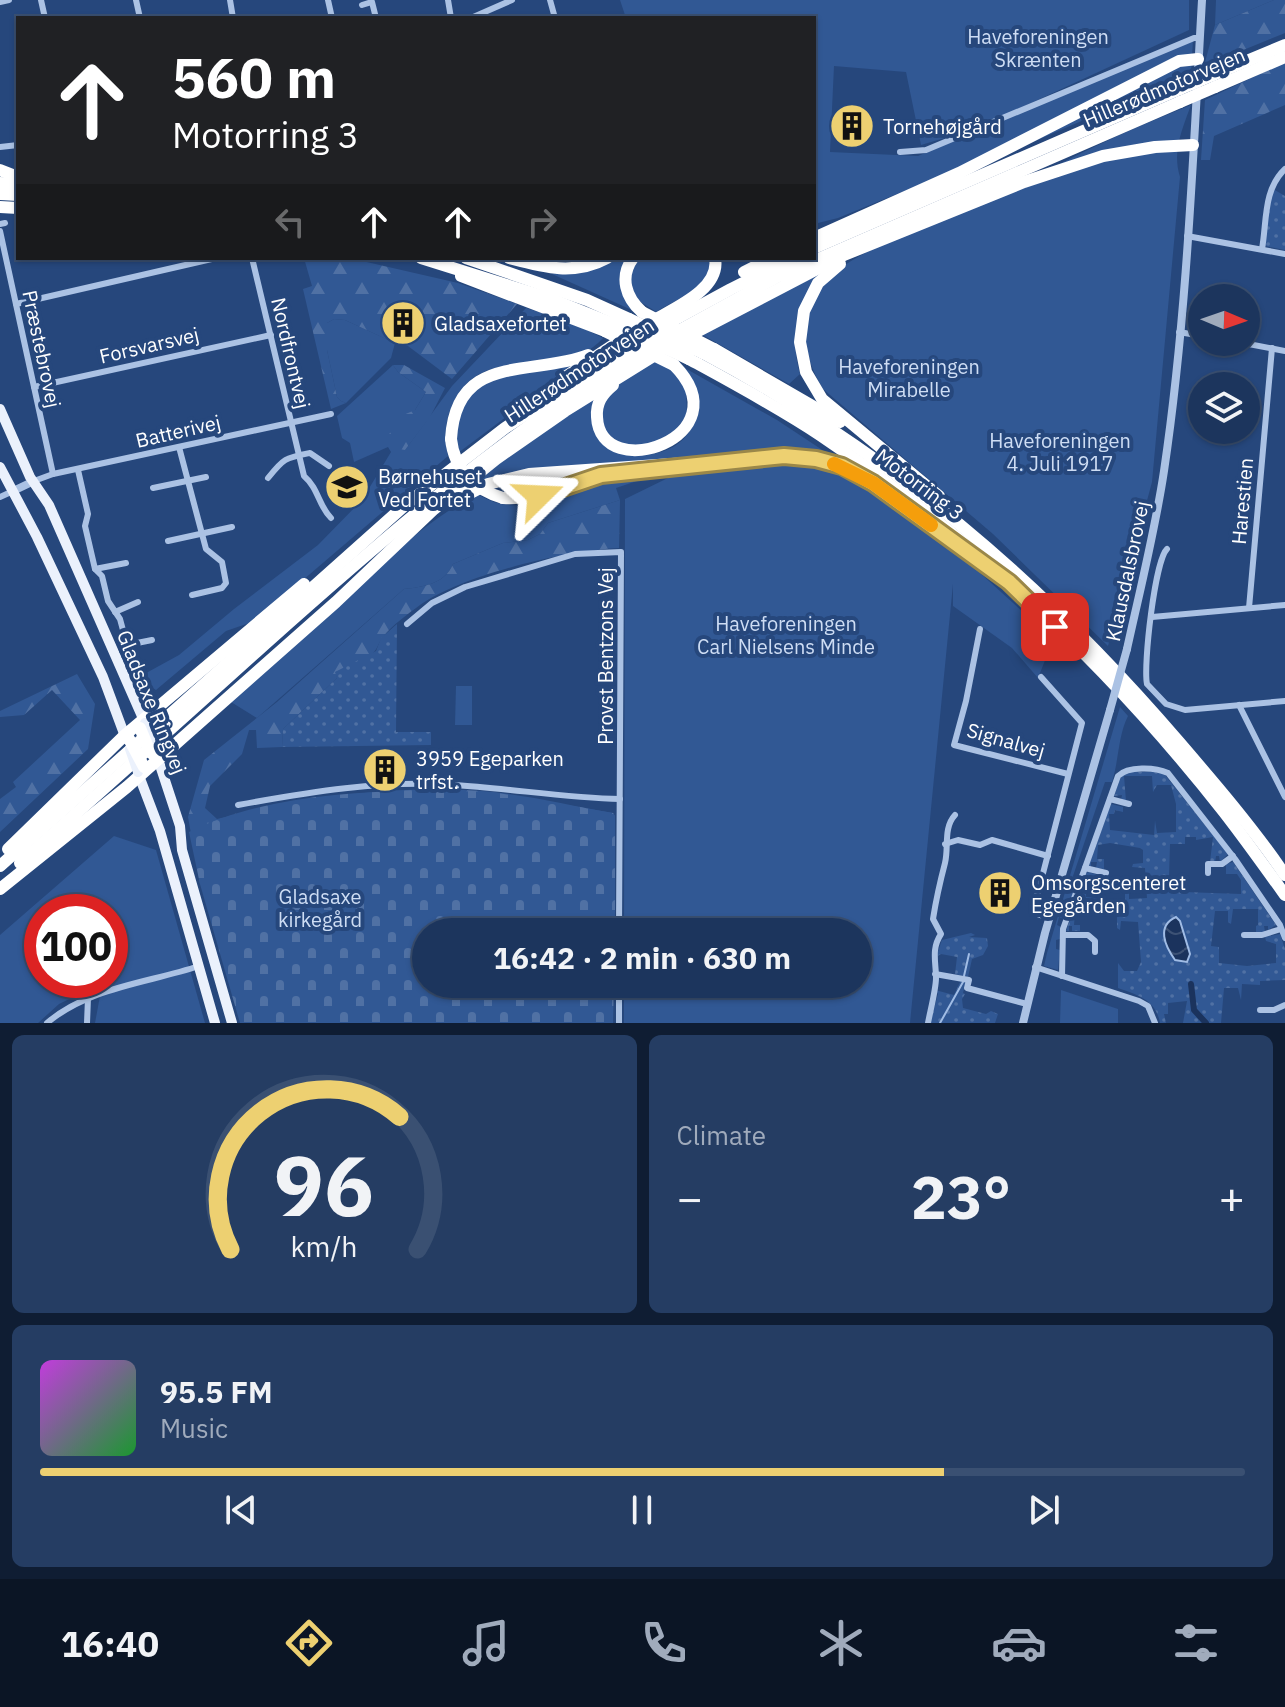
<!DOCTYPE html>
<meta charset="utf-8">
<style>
body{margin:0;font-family:"IBM Plex Sans",sans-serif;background:#253d63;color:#f1f3f6;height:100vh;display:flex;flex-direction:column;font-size:30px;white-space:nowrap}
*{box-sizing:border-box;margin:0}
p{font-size:26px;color:#a0abbc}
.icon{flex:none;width:44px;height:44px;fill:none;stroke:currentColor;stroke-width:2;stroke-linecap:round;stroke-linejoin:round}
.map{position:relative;height:1023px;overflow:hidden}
.sheet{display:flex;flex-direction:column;gap:12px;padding:12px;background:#0f1d33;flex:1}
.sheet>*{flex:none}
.banner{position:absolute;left:16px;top:16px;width:800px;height:244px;border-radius:0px;box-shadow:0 2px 6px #0004,0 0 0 2px #3a5072;background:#202124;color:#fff;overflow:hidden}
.needle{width:52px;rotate:92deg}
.controls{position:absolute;left:1188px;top:284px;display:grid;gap:16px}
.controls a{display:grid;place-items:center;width:72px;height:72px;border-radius:50%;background:#1c355d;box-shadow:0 2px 6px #0004,0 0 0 2px #3a5072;font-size:40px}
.speed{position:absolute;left:24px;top:894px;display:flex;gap:16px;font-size:40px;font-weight:700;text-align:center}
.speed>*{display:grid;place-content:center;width:104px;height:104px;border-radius:50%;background:#1c355d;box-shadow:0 2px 6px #0004,0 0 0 2px #3a5072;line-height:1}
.speed .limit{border:12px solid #d22;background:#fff;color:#111}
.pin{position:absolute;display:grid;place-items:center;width:68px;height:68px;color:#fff;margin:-34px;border-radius:16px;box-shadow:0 4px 12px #0006}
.me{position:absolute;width:88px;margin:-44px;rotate:69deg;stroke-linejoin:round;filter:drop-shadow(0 0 6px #0008)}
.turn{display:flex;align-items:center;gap:28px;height:168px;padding:0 24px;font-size:36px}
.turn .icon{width:104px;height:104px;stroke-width:2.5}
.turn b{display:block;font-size:56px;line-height:68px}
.lanes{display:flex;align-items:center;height:76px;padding:0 24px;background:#0003;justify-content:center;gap:40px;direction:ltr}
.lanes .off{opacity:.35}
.big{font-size:60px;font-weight:700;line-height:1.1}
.sheet .card{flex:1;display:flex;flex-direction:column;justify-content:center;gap:12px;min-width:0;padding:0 28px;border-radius:12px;background:#253d63}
.sheet .dial{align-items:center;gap:0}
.dial svg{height:208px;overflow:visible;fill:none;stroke:#3a5072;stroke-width:7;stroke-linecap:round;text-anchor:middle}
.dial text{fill:#f1f3f6;stroke:none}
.song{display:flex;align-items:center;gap:24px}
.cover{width:96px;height:96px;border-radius:12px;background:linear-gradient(135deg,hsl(290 70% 55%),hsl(130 70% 35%))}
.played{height:8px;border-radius:4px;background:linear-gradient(90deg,#edd071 75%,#3a5072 75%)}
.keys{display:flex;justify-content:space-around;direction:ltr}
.heat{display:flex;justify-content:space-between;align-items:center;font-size:44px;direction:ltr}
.sheet .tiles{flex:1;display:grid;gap:12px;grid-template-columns:1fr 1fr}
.card:last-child{grid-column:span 2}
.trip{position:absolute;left:412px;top:918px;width:460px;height:80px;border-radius:40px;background:#1c355d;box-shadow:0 2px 6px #0004,0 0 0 2px #3a5072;font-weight:700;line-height:80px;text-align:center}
.menu{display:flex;height:128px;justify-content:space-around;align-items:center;background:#0b1525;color:#a0abbc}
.menu .icon{width:56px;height:56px}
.menu .on{color:#edd071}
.menu b{font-size:36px;color:#f1f3f6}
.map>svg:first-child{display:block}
</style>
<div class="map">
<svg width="1285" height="1023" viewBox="0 0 1285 1023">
<defs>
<pattern id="forest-firs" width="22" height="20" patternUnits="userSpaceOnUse" patternTransform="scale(2)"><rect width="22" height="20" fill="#315894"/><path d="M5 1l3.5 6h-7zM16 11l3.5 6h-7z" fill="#5071a4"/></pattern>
<pattern id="cemetery-stones" width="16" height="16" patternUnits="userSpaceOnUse" patternTransform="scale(2)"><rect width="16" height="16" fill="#315894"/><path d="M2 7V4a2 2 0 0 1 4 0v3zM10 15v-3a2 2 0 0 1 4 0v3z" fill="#5071a4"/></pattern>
<pattern id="park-dots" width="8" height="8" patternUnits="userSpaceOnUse" patternTransform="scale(2)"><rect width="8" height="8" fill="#315894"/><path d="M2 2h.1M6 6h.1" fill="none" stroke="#5071a4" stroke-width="1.8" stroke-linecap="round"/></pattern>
<pattern id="water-waves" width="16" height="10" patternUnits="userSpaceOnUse" patternTransform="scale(2)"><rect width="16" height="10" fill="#1b335d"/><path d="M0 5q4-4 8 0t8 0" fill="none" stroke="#3d5275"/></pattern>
</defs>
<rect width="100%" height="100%" fill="#26477c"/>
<g fill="#315894" fill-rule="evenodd">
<path d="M620 0H1189V30L975 129 921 145 906 72 834 66 830 152 918 156 1193 40 1191 74 1021 147 963 167 838 218 814 224V18H626Z"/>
<path d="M1216 0H1274L1215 25Z"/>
<path d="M1191 105C1182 130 1172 151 1180 177L1152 482 1108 646 993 534 823 389C804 358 796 319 820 287 853 246 944 222 993 199 1027 182 1061 162 1096 146 1127 131 1159 118 1191 105Z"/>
<path d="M621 258H630L634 311 552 274 589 269Z"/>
<path d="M640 258H710C716 286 676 299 656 312 650 307 638 302 634 295 627 284 631 266 640 258Z"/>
<path d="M822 273C799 304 789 335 800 374L789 384 701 334Z"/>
<path d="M526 308 568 321 603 338C564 383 486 339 454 401 445 419 444 437 448 456L255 621 226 631 156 690 137 678 179 655 234 609 318 545 362 500 391 452 388 447 354 462 350 443 342 438 337 416 393 365 398 372 426 392 415 410 405 450 452 386Z"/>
<path d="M334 319 345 320 395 343 391 358 346 403 341 401 337 397 327 350V323Z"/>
<path d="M654 361C688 378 686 379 687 416L666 441 629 447 605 434C592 391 624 381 654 361Z"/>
<path d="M578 363 458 453 454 435 463 398 481 380Z"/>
<path d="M683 367 777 420 845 465 789 452 480 484 474 480 598 394 594 417 628 454C636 454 645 455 653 454 699 446 707 401 683 367Z"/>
<path d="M767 464 812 465 846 474 957 552 1058 644 1046 658 1038 678 1012 648 953 606V584L910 1023H624V984H858V932H624L625 499 672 476Z"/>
<path d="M646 478 616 488 620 500 548 523 540 534 528 540 503 543 453 564C445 584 423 587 404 589L257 718 231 702C269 667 307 632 345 597 387 559 427 520 477 494 518 518 538 498 578 487 599 480 623 480 646 478Z"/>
<path d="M456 686H472V725H455Z"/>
<path d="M1120 707 1128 716C1118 736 1119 760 1112 782H1105L1073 876 1078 878 1064 919 1059 917 1057 925 1061 927 1060 939 1056 940V949L1060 950 1058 970 1044 966 1047 953Z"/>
<path d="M114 836 156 850 205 1023H95L100 996 92 988 59 1004 38 1023H0V935ZM42 912H110V980H42Z"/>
<path d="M1061 990 1118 1009V1023H1060Z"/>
</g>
<g fill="url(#forest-firs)">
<path d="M1274 0H1285V33L1204 66 1215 25Z"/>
<path d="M1285 62V105L1214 136 1210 160H1201L1205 100Z"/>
<path d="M304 258H349L458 283 517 304 452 379 408 346 386 339 345 320 334 319 327 323V350L337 397 341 401 346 403 331 409 303 289 312 286Z"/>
<path d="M393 365H404L445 388 430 417 405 450 388 447 386 439 401 416 415 410 426 392 398 372Z"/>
<path d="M620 500 619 548C564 551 465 574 420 605 408 614 392 625 383 637 379 641 378 648 374 652 364 662 348 667 336 672L337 678 283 729 282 747 257 748 256 730H249L242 754 210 786 205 808 217 819C307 798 399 783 492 792 532 796 573 806 613 813L615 816V932L200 884 188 817 204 760 277 702 404 589C423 587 445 584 453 564L503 543 528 540 540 534 548 523Z"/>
<path d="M77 674 95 704 88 749 0 832V799L16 787 13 782 80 720 52 690 24 715 0 717V711Z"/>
</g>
<path fill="url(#cemetery-stones)" d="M416 790 492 792 613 813 615 816V932H426V984H614L613 1023H240L200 884 189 832C258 798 340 793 416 790Z"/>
<g fill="url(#park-dots)">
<path d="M1273 189 1285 196V250L1265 246 1269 205Z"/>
<path d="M397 624 396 732H431V745L282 747 283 729 337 678 335 672 376 651 381 638Z"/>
<path d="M1128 772H1159L1165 775 1228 854 1220 862 1219 856H1216L1215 862H1210L1213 837 1196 840V837H1185V844H1170L1169 877 1183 880V892L1241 894V880L1237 874H1226V864L1233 862 1276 925 1268 930V926H1264L1265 932H1256V926L1258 925V909H1233L1231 924 1228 922V911H1215L1211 946 1219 947V963L1247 966 1276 963V944L1266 941 1265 937 1280 934 1285 949V980L1260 981V985L1242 984 1241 1000 1238 988H1224L1221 1023H1183L1187 1001 1168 1003V1014H1164L1166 1023H1160C1156 1000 1138 995 1118 988V963L1124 971H1137L1141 962 1138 922 1121 921 1120 930 1117 928V913L1075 910 1074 925H1080V931H1072V926H1069V931H1066L1086 873 1089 872 1097 875 1098 878 1086 882V897L1125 901V886L1129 888V899L1147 898 1145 868 1132 867 1133 864 1143 863V850L1140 848 1110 843 1098 845 1097 859H1104V869L1096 868 1097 862H1091V868L1089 865 1111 804 1123 807V812L1115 810 1114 814H1109L1110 830 1154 835 1155 821 1157 833 1176 832V804L1171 785H1157L1153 792 1152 776H1124L1126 801 1121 800 1122 795 1114 796 1121 776Z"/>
<path d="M971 933 975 935 969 937 987 938 988 946 983 955 972 959 968 977 955 974 957 957 941 954 936 957 942 940Z"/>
<path d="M961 980 966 981 963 993 965 994 962 999 963 1008 986 1014 991 1011 998 1014 995 1023H930L938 994 935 990 954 995Z"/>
</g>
<path fill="url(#water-waves)" stroke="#a0bce5" stroke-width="2" d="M1176 917 1180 921 1190 954 1187 962 1175 960C1165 946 1156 926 1176 917Z"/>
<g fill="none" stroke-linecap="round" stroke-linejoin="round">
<g stroke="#a0bce5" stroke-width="2">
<path d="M964 976 969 954"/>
<path d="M940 1023 963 982"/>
</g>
<path stroke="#1b335d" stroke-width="6" d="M1191 984 1194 1010 1206 1023"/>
<g stroke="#abc2e4" stroke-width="6">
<path d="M41 0 45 18"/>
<path d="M136 0 140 18"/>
<path d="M230 0 233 18"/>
<path d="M328 0 332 18"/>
<path d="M448 0 451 18"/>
<path d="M550 0 555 18"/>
<path d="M0 2 9 0"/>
<path d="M362 5 372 2 376 18"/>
<path d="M471 18 512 0"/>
<path d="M0 147 18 145"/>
<path d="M900 152 926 150 1194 38H1200"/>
<path d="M0 224 5 223"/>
<path d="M0 231 53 474"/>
<path d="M1187 236 1285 254"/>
<path d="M1262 249C1267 221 1263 190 1285 169"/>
<path d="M252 258 304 476C319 489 318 505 331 518"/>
<path d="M16 304 216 258"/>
<path d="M1179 332 1202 336"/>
<path d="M1238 342 1285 351"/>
<path d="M34 387 271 335"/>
<path d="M179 447 206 549 222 562 226 583 222 588 192 595"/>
<path d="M78 470 88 514 85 526 95 569 102 576 108 601 120 619 127 645 152 640"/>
<path d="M268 478C284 458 285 458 310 453L329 466"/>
<path d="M34 481 53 474 331 414"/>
<path d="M153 488 206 477"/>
<path d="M0 497 11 492"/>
<path d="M168 541 232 527"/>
<path d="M1167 549C1155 560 1143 666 1147 684L1166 704 1185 710 1285 701"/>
<path d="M95 569 126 563"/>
<path d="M1249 608 1272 348"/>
<path d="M115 612 138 602"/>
<path d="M1152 617 1285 605"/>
<path d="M407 624 432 603 465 587 575 554 621 552 619 932"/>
<path d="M980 629 966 701 954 745 1068 774"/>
<path d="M1041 677 1082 723 1034 908 1037 914 1049 918"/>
<path d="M1239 705 1285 797"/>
<path d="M1110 799 1129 804"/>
<path d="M238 805C309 792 381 780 453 785 509 788 564 798 620 799"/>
<path d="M945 844 958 840 980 845 992 840 1048 856"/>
<path d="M1085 868 1106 873"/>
<path d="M1208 873V864H1222L1233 856"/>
<path d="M1063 935H1088L1095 941V952"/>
<path d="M1244 935H1262L1281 929"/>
<path d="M1035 967 1139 1001 1148 1006 1155 1023"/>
<path d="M935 974 969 980 967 988 1027 1004"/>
<path d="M1062 976 1063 929 1118 776C1128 766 1155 767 1168 773L1235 859 1280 925 1285 938"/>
<path d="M1260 1010H1274L1285 1005"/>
<path d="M47 1023C89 987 148 983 199 966"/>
<path d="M87 1023 88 998"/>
<path d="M619 1023V984"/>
<path d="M928 1023C930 1012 936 989 936 978 936 962 931 949 941 934L933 919C936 900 940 882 945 863 949 847 943 828 955 815"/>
</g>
<g stroke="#abc2e4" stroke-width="8">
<path d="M11 492 34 481"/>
<path d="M1127 649C1140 590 1155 531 1164 471 1187 316 1193 157 1202 0"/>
<path d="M1023 1023 1045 933 1110 710"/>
</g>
<g stroke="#ebf1fc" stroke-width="10">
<path d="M0 409 30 477 49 505 145 723"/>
<path d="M0 467 37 537 103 677 126 739"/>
<path d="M157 756 180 826 182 850 232 1023"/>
<path d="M138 773 160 831 215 1023"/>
</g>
<g stroke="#fff" stroke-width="12">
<path d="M1213 75 1285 45"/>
<path d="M1215 87 1285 57"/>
<path d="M0 170 18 177"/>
<path d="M0 183 18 184"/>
<path d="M0 194 18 195"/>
<path d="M0 207 18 208"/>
<path d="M814 238 959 173 1179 61 1198 59"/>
<path d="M814 248 1180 89"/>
<path d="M421 258 551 299 616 325"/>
<path d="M466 258 587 300 629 319"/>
<path d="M509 258C543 267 574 276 607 258"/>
<path d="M633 258C619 277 626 298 642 312"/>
<path d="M840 264 818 283 804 311 800 342 806 372 822 399 939 496"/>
<path d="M744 272 772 258"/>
<path d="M461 276 605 331"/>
<path d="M649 323C672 309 721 290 715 258"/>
<path d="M661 327 731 289 793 258"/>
<path d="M671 335 777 277 1180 102"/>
<path d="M683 339 844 255 1024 182 1103 156 1155 147 1193 145"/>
<path d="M714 349 840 422"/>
<path d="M703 353C892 454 1040 580 1179 742 1216 785 1253 828 1285 875"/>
<path d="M689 359C733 383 778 407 820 435 973 538 1110 667 1224 812 1245 839 1265 867 1285 895"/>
<path d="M565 377 630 334"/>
<path d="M613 385C602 394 596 403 597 417 600 486 745 437 674 365"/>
<path d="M451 439C456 352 531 377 588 355"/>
<path d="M503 498C541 501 571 478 608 474"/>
<path d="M453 502 488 484 529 474 784 456C842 458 877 486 923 519"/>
<path d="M8 849 125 735 304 584"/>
<path d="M20 863C102 791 183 718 264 645 387 535 508 430 651 346"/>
<path d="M0 866 404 506 505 428 639 341"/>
<path d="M0 889 127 787 336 602 434 509 496 459 565 411 660 352"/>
</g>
<path stroke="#abc2e4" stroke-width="8" d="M1110 710 1127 649"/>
<g stroke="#ebf1fc" stroke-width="10">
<path d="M145 723 157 753"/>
<path d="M130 749 138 772"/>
</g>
<g stroke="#fff" stroke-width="12">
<path d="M1180 89 1213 75"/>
<path d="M1180 102 1215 87"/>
<path d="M642 312 714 349"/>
<path d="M629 319 703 353"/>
<path d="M616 325 689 359"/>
<path d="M605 331 674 365"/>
<path d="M451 439C454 469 475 490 503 498"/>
<path d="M140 728 150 752 156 757"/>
<path d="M128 737 144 767"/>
</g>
</g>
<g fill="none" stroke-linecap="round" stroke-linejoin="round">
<g stroke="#9a8749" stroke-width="20">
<path id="route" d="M539 496 601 475 784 456 816 459 842 466 873 483 1009 582 1055 627"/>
</g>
<use href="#route" stroke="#edd071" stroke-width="14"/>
<path stroke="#f59e0b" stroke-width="14" d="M834 464 873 483 931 525"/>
</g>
<defs>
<g id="building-disc" transform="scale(2.3)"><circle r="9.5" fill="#edd071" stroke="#26477c"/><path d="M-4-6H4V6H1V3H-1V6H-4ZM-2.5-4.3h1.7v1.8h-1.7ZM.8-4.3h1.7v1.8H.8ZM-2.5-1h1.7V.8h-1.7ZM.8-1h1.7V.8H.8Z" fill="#111"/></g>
<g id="school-disc" transform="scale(2.3)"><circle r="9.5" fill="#edd071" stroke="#26477c"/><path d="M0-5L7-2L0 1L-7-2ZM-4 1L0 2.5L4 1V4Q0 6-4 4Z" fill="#111"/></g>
</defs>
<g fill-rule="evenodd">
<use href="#building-disc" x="852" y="126"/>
<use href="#building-disc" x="403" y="323"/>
<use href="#school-disc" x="347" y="487"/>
<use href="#building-disc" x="385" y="770"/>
<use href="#building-disc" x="1000" y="893"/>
</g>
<g text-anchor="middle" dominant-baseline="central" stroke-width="8" stroke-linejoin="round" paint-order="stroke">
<g font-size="20" fill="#ceddf4" stroke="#26477c">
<text x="1038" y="36">Haveforeningen<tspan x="1038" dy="23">Skrænten</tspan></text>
<text x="909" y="366">Haveforeningen<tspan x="909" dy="23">Mirabelle</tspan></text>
<text x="1060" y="440">Haveforeningen<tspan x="1060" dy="23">4. Juli 1917</tspan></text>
<text x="786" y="623">Haveforeningen<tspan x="786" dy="23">Carl Nielsens Minde</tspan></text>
<text x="320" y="896">Gladsaxe<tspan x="320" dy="23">kirkegård</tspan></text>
</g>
<g font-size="20" fill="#fff" stroke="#26477c">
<text transform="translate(1164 87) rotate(-23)">Hillerødmotorvejen</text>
<text transform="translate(149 345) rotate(-13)">Forsvarsvej</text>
<text transform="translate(42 349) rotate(78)">Præstebrovej</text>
<text transform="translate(291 353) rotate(77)">Nordfrontvej</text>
<text transform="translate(579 370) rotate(-33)">Hillerødmotorvejen</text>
<text transform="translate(178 431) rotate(-13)">Batterivej</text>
<text transform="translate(920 484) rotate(37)">Motorring 3</text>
<text transform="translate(1242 501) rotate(-85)">Harestien</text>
<text transform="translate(1127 571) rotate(-78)">Klausdalsbrovej</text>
<text transform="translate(605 656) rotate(-90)">Provst Bentzons Vej</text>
<text transform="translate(152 702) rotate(68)">Gladsaxe Ringvej</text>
<text transform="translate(1006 740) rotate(16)">Signalvej</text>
</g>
<g font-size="20" fill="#fff" stroke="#26477c" text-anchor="start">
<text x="883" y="126">Tornehøjgård</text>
<text x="434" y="323">Gladsaxefortet</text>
<text x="378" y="476">Børnehuset<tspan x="378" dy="23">Ved Fortet</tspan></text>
<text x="416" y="758">3959 Egeparken<tspan x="416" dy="23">trfst.</tspan></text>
<text x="1031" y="882">Omsorgscenteret<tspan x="1031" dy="23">Egegården</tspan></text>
</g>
</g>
</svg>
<div class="controls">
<a><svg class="needle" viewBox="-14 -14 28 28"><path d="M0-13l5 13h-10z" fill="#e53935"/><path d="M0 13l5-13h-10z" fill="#a0abbc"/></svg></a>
<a><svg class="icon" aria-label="layers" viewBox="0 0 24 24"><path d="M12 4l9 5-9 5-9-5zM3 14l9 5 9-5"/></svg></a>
</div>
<div class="speed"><div class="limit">100</div></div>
<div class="pin" style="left:1055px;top:627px;background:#d93025"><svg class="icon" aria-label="arrive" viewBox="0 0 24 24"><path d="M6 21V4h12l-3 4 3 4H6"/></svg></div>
<svg class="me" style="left:539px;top:496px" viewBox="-20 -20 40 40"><path d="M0-17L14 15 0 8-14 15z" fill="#edd071" stroke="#fff" stroke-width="4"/></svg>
<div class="trip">16:42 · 2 min · 630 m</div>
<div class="banner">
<div class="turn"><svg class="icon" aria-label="ahead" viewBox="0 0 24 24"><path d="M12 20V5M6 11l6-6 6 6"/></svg><div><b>560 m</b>Motorring 3</div></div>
<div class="lanes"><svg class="icon off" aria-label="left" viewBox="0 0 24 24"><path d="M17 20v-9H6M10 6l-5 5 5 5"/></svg><svg class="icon" aria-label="ahead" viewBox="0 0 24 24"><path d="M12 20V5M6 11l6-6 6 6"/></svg><svg class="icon" aria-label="ahead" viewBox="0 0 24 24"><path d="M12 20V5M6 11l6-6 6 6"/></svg><svg class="icon off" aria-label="right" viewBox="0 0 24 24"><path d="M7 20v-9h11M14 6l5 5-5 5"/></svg></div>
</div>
</div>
<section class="sheet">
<div class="tiles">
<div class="card dial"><svg viewBox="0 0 100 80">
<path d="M14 69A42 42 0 1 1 86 69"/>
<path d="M14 69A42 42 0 0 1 79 18" stroke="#edd071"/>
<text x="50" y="56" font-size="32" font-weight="700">96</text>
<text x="50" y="72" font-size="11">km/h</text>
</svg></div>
<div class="card"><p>Climate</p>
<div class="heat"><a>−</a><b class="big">23°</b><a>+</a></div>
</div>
<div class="card">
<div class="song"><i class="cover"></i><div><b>95.5 FM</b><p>Music</p></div></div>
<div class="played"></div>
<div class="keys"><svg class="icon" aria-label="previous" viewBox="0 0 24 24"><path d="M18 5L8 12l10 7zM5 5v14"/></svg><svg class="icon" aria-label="pause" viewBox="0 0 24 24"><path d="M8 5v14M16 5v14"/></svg><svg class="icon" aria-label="next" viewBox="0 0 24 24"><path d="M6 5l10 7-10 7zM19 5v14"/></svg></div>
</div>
</div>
</section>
<nav class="menu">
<b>16:40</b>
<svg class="icon on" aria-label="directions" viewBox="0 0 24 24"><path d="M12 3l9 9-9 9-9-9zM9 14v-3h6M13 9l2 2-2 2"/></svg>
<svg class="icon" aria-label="music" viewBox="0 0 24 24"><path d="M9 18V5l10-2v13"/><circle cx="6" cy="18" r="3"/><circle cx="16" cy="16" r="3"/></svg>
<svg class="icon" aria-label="phone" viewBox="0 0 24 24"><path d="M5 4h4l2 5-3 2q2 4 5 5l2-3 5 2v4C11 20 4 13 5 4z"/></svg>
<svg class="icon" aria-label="climate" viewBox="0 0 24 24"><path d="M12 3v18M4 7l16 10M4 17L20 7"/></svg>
<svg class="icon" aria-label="car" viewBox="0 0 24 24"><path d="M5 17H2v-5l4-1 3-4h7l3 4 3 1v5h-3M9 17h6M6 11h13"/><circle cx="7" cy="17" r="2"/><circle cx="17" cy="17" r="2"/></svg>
<svg class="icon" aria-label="filters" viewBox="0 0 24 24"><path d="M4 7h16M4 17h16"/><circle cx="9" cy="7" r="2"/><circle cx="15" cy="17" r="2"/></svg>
</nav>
